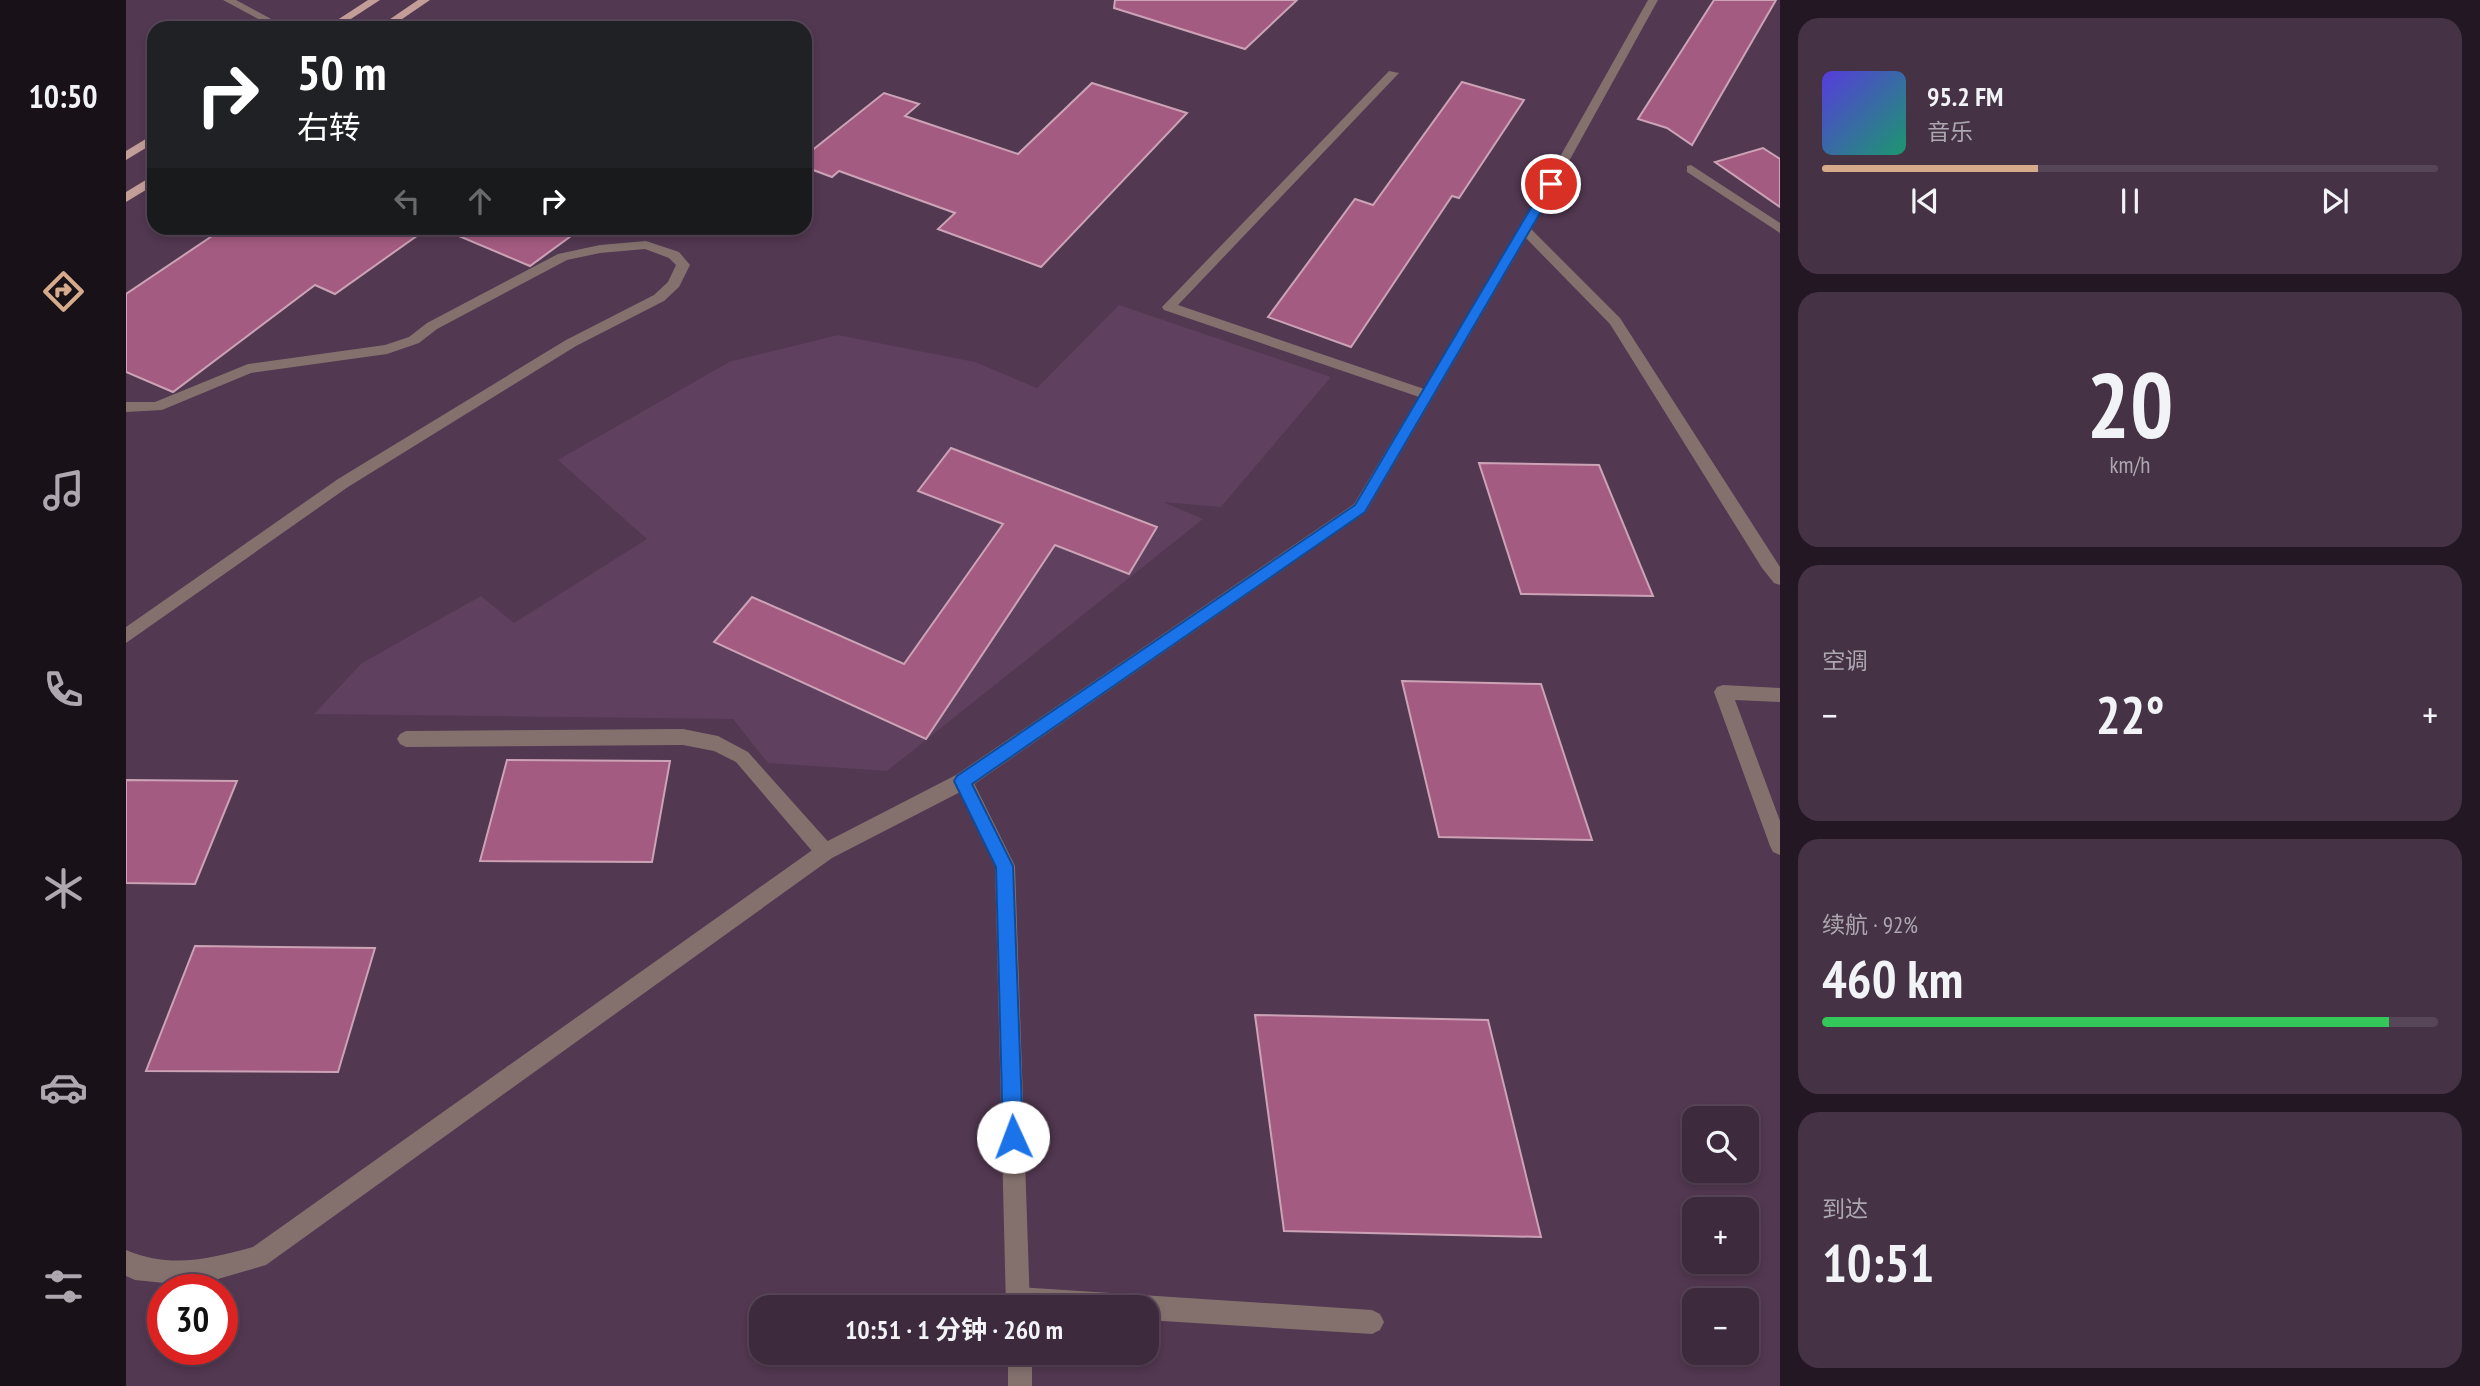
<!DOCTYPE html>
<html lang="zh">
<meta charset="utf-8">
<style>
body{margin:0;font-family:"PT Sans Narrow","Noto Sans SC",sans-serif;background:#453244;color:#f1f3f6;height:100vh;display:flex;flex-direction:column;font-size:26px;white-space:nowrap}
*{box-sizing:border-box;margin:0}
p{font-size:23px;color:#ada7b0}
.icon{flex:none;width:38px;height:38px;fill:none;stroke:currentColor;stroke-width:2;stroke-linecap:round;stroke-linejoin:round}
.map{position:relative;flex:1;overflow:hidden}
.panel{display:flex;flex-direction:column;gap:18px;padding:18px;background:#221722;width:700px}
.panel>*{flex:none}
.top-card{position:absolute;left:21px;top:21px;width:665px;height:214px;border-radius:21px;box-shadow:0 4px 10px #0003,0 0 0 2px #574657;background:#202124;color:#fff;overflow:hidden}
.controls{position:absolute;left:1556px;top:1106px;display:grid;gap:14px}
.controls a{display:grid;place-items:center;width:77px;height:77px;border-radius:14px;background:#3e2a3d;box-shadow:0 4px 10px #0003,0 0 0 2px #574657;font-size:35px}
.speed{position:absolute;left:21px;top:1274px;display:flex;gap:14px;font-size:35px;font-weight:700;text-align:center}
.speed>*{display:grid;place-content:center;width:91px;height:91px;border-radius:50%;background:#3e2a3d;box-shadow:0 4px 10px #0003,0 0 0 2px #574657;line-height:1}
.speed .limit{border:10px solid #d22;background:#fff;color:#111}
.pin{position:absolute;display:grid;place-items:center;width:60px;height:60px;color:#fff;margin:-30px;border:4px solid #fff;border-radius:50%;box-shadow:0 2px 7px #0007}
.me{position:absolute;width:77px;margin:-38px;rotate:358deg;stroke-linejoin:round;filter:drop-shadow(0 0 5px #0008)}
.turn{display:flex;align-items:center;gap:24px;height:147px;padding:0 35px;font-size:32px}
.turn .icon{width:91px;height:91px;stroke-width:2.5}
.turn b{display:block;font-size:49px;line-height:60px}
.lanes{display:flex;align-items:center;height:66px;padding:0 35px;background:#0003;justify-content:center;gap:35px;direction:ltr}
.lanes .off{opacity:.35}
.big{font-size:52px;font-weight:700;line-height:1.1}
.panel .tile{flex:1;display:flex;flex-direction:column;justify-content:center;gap:10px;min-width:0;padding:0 24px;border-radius:21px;background:#453244}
.panel .dial{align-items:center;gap:0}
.dial b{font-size:91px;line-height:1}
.song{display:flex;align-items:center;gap:21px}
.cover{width:84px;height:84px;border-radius:10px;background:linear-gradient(135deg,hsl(250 70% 55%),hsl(160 70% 35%))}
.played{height:7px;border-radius:4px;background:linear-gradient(90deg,#d6ab8b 35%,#574657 35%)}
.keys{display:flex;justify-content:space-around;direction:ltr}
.heat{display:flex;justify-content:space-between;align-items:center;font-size:38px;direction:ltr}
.charge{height:10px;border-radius:5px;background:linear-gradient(90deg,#34c759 92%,#574657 0)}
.trip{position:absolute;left:623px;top:1295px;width:410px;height:70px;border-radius:21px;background:#3e2a3d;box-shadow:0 4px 10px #0003,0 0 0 2px #574657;font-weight:700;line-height:70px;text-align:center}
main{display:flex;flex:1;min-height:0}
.tabs{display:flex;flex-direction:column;width:126px;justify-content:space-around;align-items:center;background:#191118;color:#ada7b0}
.tabs .icon{width:49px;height:49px}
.tabs .selected{color:#d6ab8b}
.tabs b{font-size:32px;color:#f1f3f6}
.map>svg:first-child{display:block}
</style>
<main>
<nav class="tabs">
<b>10:50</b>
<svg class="icon selected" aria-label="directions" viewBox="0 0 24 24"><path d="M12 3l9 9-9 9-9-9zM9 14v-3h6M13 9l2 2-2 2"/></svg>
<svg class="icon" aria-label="music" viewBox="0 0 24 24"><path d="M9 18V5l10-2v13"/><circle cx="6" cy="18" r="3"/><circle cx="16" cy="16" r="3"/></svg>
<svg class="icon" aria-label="phone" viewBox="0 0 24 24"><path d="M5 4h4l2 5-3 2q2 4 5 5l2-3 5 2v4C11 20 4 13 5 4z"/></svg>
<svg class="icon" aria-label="climate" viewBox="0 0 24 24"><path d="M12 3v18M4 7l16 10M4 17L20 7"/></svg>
<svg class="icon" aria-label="car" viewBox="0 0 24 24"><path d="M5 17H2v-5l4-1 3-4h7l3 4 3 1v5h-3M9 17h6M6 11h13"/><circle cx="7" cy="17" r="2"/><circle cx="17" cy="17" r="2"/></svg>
<svg class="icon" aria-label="filters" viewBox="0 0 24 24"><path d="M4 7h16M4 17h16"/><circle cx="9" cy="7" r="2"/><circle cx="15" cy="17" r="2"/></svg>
</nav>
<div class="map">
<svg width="1654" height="1386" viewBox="0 0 1654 1386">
<rect width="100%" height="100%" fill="#523851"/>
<path fill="#5f405e" d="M993 305 1205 377 1095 507 1037 502 1077 519 761 771 642 763 607 719 188 714 236 663 355 596 388 623 521 539 432 460 603 362 712 335 849 362 911 388Z"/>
<g fill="#a45b81" stroke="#cca3b6" stroke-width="2">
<path d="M989 0H1171L1119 49 988 8Z"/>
<path d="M1588 0H1650L1566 145 1541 128 1512 119Z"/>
<path d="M1336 82 1398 100 1333 198 1326 196 1225 347 1142 317 1229 199 1247 205Z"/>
<path d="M966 83 1061 113 915 267 812 229 829 213 713 171 706 177 679 167V156L758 93 793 104 779 116 892 154Z"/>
<path d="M1637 148 1654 159V207L1589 162Z"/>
<path d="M98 228H302L209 294 189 285 47 392 0 372V294Z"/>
<path d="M314 228H456L404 266Z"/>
<path d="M825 448 1031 527 1003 574 929 545 800 739 588 642 626 597 778 664 877 524 792 491Z"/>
<path d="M1353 463 1473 465 1527 596 1395 594Z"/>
<path d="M1276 681 1415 684 1466 840 1313 837Z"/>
<path d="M381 760 544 761 526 862 354 861Z"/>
<path d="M0 780 111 781 69 884 0 883Z"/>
<path d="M69 946 249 948 212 1072 20 1071Z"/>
<path d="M1129 1015 1362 1020 1415 1237 1158 1231Z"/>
</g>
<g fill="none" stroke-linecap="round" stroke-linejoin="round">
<g fill="#84716e" fill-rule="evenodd">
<path d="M1263 71 1273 73 1052 305 1307 392 1309 395 1302 400 1038 310 1036 307Z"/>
<path d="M557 729 592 736 622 752 706 846 709 852 706 858 699 861 692 858 610 762 588 751 557 745 280 747 274 744 271 739 274 734 280 731Z"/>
<path d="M892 1287 1246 1310 1254 1314 1258 1322 1254 1330 1246 1334 1020 1320V1307H884L880 1299 884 1291Z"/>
</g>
<g fill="#84716e" fill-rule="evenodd">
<path d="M1565 165 1654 223V233L1561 172V166Z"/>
<path d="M1399 226 1403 227 1494 318 1654 567V585L1648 583 1636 568 1484 324 1395 233 1393 230Z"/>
<path d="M1597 685 1654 688V702L1609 700 1654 821V855L1647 852 1644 846 1588 692 1591 687Z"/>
<path d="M837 773 844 775 889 866 904 1307H880L869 866 828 781 830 775Z"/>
<rect x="882" y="1353" width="24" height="33"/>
</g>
<g fill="#84716e" fill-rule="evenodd">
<path d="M97 0H110L162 28H149Z"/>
<path d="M1522 0H1532L1405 230 1240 512 844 787 706 858 140 1265 68 1286 9 1280 0 1276V1250C46 1269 81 1259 127 1247L692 846 830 775 1228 504 1393 230Z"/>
<path d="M520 241 553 252 564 265 553 287 538 301 450 346 222 487 0 643V627L212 479 440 340 528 295 542 282 550 265 543 258 519 249 474 253 441 260 311 329 293 343 261 354 125 373 36 410 0 412V402H29L122 364 259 345 283 337 301 323 432 254 474 245Z"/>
</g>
<g fill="#c39d97" fill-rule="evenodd">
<path d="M242 0H254L211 28H199Z"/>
<path d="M292 0H304L263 28H251Z"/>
<path d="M28 134V143L0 160V151Z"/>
<path d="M28 175V185L0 202V192Z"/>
</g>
</g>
<path fill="#1a73e8" stroke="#114b97" stroke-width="2" d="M1425 180 1431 184 1239 512 846 784 887 866 897 1137 894 1144 887 1147 880 1144 877 1137 870 867 828 781 831 776 1229 505 1419 184Z"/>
</svg>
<div class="controls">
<a><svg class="icon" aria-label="search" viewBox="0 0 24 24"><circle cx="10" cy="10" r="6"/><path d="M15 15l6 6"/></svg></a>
<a>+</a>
<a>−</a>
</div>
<div class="speed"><div class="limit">30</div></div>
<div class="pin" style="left:1425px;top:184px;background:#d93025"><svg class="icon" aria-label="arrive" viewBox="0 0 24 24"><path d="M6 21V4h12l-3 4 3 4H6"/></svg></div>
<svg class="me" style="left:887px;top:1137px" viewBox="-20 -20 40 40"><circle r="19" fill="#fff"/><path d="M0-13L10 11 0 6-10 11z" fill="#1a73e8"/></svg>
<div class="trip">10:51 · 1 分钟 · 260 m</div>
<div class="top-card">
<div class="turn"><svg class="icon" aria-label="right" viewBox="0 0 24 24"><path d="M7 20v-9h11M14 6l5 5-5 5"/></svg><div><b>50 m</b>右转</div></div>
<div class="lanes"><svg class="icon off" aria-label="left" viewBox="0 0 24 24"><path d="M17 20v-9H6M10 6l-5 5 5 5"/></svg><svg class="icon off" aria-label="ahead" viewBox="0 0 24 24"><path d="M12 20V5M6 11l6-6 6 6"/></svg><svg class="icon" aria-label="right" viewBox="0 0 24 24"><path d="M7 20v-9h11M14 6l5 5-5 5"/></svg></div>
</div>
</div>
<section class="panel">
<div class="tile">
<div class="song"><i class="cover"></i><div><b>95.2 FM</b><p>音乐</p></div></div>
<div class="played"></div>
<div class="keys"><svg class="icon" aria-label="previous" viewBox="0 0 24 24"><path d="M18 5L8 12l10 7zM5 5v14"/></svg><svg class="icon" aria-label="pause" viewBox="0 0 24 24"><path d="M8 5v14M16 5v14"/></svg><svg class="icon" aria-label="next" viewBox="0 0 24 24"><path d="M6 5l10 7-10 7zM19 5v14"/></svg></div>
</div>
<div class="tile dial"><b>20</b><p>km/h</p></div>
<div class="tile"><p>空调</p>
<div class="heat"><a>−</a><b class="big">22°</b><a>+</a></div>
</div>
<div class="tile"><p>续航 · 92%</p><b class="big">460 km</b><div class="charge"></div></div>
<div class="tile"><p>到达</p><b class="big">10:51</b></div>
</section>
</main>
